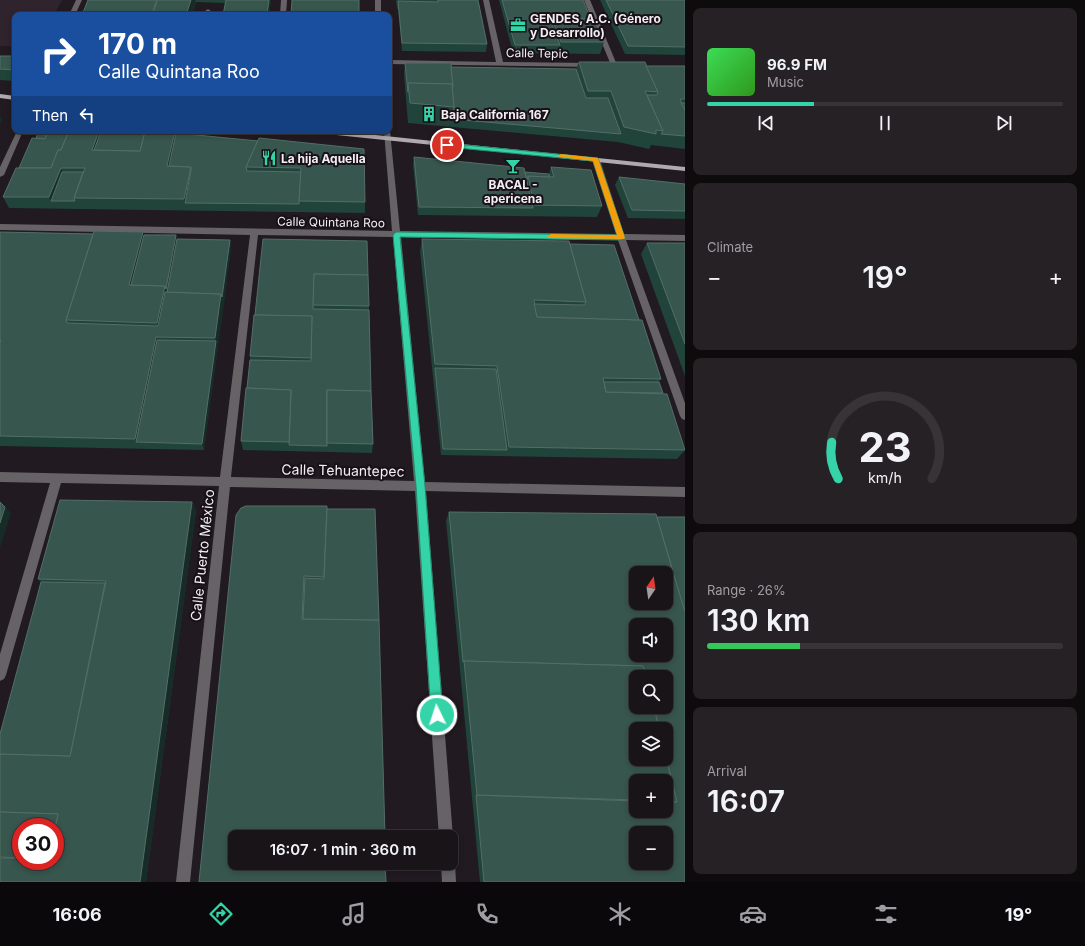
<!DOCTYPE html>
<meta charset="utf-8">
<style>
body{margin:0;font-family:Inter,sans-serif;background:#262125;color:#f1f3f6;height:100vh;display:flex;flex-direction:column;font-size:15px;white-space:nowrap}
*{box-sizing:border-box;margin:0}
p{font-size:13px;color:#9f9ea2}
.icon{flex:none;width:22px;height:22px;fill:none;stroke:currentColor;stroke-width:2;stroke-linecap:round;stroke-linejoin:round}
.map{position:relative;flex:1;overflow:hidden}
.panel{display:flex;flex-direction:column;gap:8px;padding:8px;background:#0e0b0d;width:400px}
.panel>*{flex:none}
.guide{position:absolute;left:12px;top:12px;width:380px;height:122px;border-radius:8px;box-shadow:0 2px 6px #0003,0 0 0 1px #373337;background:#1a4fa0;color:#fff;overflow:hidden}
.needle{width:26px;rotate:13deg}
.fabs{position:absolute;left:629px;top:566px;display:grid;gap:8px}
.fabs a{display:grid;place-items:center;width:44px;height:44px;border-radius:8px;background:#191418;box-shadow:0 2px 6px #0003,0 0 0 1px #373337;font-size:20px}
.speed{position:absolute;left:12px;top:818px;display:flex;gap:8px;font-size:20px;font-weight:700;text-align:center}
.speed>*{display:grid;place-content:center;width:52px;height:52px;border-radius:50%;background:#191418;box-shadow:0 2px 6px #0003,0 0 0 1px #373337;line-height:1}
.speed .limit{border:6px solid #d22;background:#fff;color:#111}
.pin{position:absolute;display:grid;place-items:center;width:34px;height:34px;color:#fff;margin:-17px;border:2px solid #fff;border-radius:50%;box-shadow:0 1px 4px #0007}
.me{position:absolute;width:44px;margin:-22px;rotate:356deg;stroke-linejoin:round;filter:drop-shadow(0 0 3px #0008)}
.turn{display:flex;align-items:center;gap:14px;height:84px;padding:0 20px;font-size:18px}
.turn .icon{width:52px;height:52px;stroke-width:2.5}
.turn b{display:block;font-size:28px;line-height:34px}
.then{display:flex;align-items:center;height:38px;padding:0 20px;background:#0003;gap:8px;font-size:15px}
.big{font-size:30px;font-weight:600;line-height:1.1}
.panel .tile{flex:1;display:flex;flex-direction:column;justify-content:center;gap:6px;min-width:0;padding:0 14px;border-radius:8px;background:#262125}
.panel .dial{align-items:center;gap:0}
.dial svg{height:104px;overflow:visible;fill:none;stroke:#373337;stroke-width:7;stroke-linecap:round;text-anchor:middle}
.dial text{fill:#f1f3f6;stroke:none}
.song{display:flex;align-items:center;gap:12px}
.cover{width:48px;height:48px;border-radius:6px;background:linear-gradient(135deg,hsl(130 70% 55%),hsl(110 70% 35%))}
.played{height:4px;border-radius:2px;background:linear-gradient(90deg,#34d4a8 30%,#373337 30%)}
.keys{display:flex;justify-content:space-around;direction:ltr}
.heat{display:flex;justify-content:space-between;align-items:center;font-size:22px;direction:ltr}
.charge{height:6px;border-radius:3px;background:linear-gradient(90deg,#34c759 26%,#373337 0)}
.trip{position:absolute;left:228px;top:830px;width:230px;height:40px;border-radius:8px;background:#191418;box-shadow:0 2px 6px #0003,0 0 0 1px #373337;font-weight:600;line-height:40px;text-align:center}
.tab-bar{display:flex;height:64px;justify-content:space-around;align-items:center;background:#0a080a;color:#9f9ea2}
.tab-bar .icon{width:28px;height:28px}
.tab-bar .active{color:#34d4a8}
.tab-bar b{font-size:18px;color:#f1f3f6}
main{display:flex;flex:1;min-height:0}
.map>svg:first-child{display:block}
</style>
<main>
<div class="map">
<svg width="685" height="882" viewBox="0 0 685 882">
<rect width="100%" height="100%" fill="#211a20"/>
<path fill="#2f232d" d="M0 0H62L54 15H15V46H0Z"/>
<g fill="none" stroke-linecap="round" stroke-linejoin="round">
<path fill="#666266" fill-rule="evenodd" d="M208 9 211 11 210 15H204L205 11Z"/>
<g fill="#666266" fill-rule="evenodd">
<path d="M76 0H82L75 15H69Z"/>
<path d="M281 0H287L286 15H280Z"/>
<rect x="375" y="0" width="6" height="15"/>
<path d="M483 0H489L503 62 591 63 594 65 591 67 389 64V60L496 62Z"/>
<path d="M584 0H590L617 65 616 66 611 65Z"/>
<path d="M389 129 390 131 400 231 616 234 592 160 596 158 600 160 624 234 685 235V241L626 240 685 403V420L682 419 680 416 618 240 401 237 425 482 685 487V497L426 491 453 837 451 842V837H439L415 491 230 487 190 882H176L219 486 61 483 6 675 4 679 0 681V654L50 483 0 482V472L220 477 250 235 0 230V224L392 231 384 131H389ZM258 235 393 237 414 481 231 477Z"/>
<path d="M17 131H23L4 175 0 177V167Z"/>
<path d="M451 857 455 863 456 882H442L441 863H451Z"/>
</g>
<g fill="#b1a9b0" fill-rule="evenodd">
<path d="M0 94 15 96V100L0 98Z"/>
<path d="M314 131H337L685 167V171L317 133Z"/>
</g>
</g>
<g fill="#204439">
<path d="M88 0H271L269 15H223L225 3 196 2 192 15H82Z"/>
<path d="M396 0H478L487 44 486 52 402 51 398 9H397Z"/>
<path d="M499 0H583L591 19 604 42 600 54 513 53Z"/>
<path d="M600 0H685V55L625 54Z"/>
<path d="M0 56H15V81L0 80Z"/>
<path d="M579 62 646 66H685V149L651 145 649 149 618 142 408 123 404 75 405 63 451 67 576 69Z"/>
<path d="M39 131H176V133L258 141 365 202V213L9 208 3 197 36 138Z"/>
<path d="M414 157 525 172 549 174 551 167 602 206 597 217 418 215 413 165Z"/>
<path d="M619 177 685 184V219L628 218 615 185Z"/>
<path d="M0 232 176 235 177 239 230 240 231 248 204 450 0 446Z"/>
<path d="M263 239 369 306 371 391 373 444 372 453 243 450 241 441 247 388 250 360V356L255 315Z"/>
<path d="M422 239 570 244 639 320 661 379 659 382 663 393 685 450 677 459 441 455 420 251Z"/>
<path d="M647 243H685V376L641 254Z"/>
<path d="M192 502 196 511 146 882 41 582 38 579Z"/>
<path d="M246 506 327 509 385 837Z"/>
<path d="M449 512 657 517 685 882H480L446 521Z"/>
</g>
<g fill="#172b27">
<path d="M157 0H163L160 15H151Z"/>
<path d="M191 0H195L196 2 192 15H186Z"/>
<path d="M269 0H271L269 15H267Z"/>
<path d="M0 116 2 120 0 124Z"/>
<path d="M99 131H106L99 154 92 150Z"/>
<path d="M175 131H176L178 141 172 170 167 166Z"/>
<path d="M191 167 193 178 185 203 184 199Z"/>
<path d="M61 168 66 180 51 201 49 197Z"/>
<path d="M143 232 147 246 137 288 129 285Z"/>
<path d="M176 235 180 247 168 296 166 289Z"/>
<path d="M230 240 231 248 224 305 222 297Z"/>
<path d="M165 286 168 296 162 337 157 323Z"/>
<path d="M221 294 224 305 204 450 202 444 216 341 215 338Z"/>
<path d="M156 337 160 348 136 442 135 439Z"/>
<path d="M192 502 196 511 146 882H140Z"/>
<path d="M5 507 11 513 0 548V523Z"/>
</g>
<g fill="#37564d" stroke="#546e67" fill-rule="evenodd">
<path d="M88 0H157L151 15H82Z"/>
<path d="M157 0H191L186 15H153Z"/>
<path d="M226 0H269L267 15H223Z"/>
<path d="M292 0H359V15H291Z"/>
<path d="M438 0H478L487 44 402 43 398 1 438 2Z"/>
<path d="M502 0H583L591 19H552L551 22 560 45H515Z"/>
<path d="M606 0H685V47L628 46Z"/>
<path d="M552 19H594L604 42H561Z"/>
<path d="M0 56H15V70L0 69Z"/>
<path d="M579 62H645L658 92 645 91 663 131 656 130V134L624 127 611 91H588Z"/>
<path d="M405 63H451L453 86H452V84L408 83V92Z"/>
<path d="M646 66H685V99H680L685 110V136L661 134 663 131 647 95H657L658 92Z"/>
<path d="M451 67 576 69 586 98H608L621 134 452 119 454 107 452 89 453 86Z"/>
<path d="M408 83 452 84 454 107 410 103Z"/>
<path d="M681 103H685V110Z"/>
<path d="M39 131H48L45 139 36 138Z"/>
<path d="M48 131H69L61 150H58L51 168H19L32 138 45 139Z"/>
<path d="M69 131H99L92 150 140 151 145 131H175L167 166 191 167 184 199 74 198 85 168H61L49 197H3L16 168H51L58 150H61Z"/>
<path d="M101 131H145L140 151 94 150Z"/>
<path d="M176 133 258 141 246 167 247 171 301 172 299 204 185 203 191 170V167L169 166Z"/>
<path d="M259 138 364 149 365 202 299 201 301 168 246 167Z"/>
<path d="M414 157 524 168 533 208 419 207Z"/>
<path d="M551 167 591 170 602 206 534 205 528 176 554 177Z"/>
<path d="M62 172H83L74 198 75 201H51Z"/>
<path d="M525 172 549 174 550 177 528 176 527 180Z"/>
<path d="M619 177 685 184V211L632 210Z"/>
<path d="M94 231 143 232 129 285 165 286 157 323 66 320Z"/>
<path d="M0 232 93 234 66 320 67 323 158 326 165 292 221 294 215 338 156 337 135 439 0 436V343L1 340H0Z"/>
<path d="M144 235H176L166 289 165 286 131 285Z"/>
<path d="M177 239 230 240 222 297 221 294 167 292Z"/>
<path d="M263 239 367 241 368 275 314 274 313 309 369 310 371 391 327 390V446L289 445 291 393V390L247 388 250 360 311 361 312 316 255 315Z"/>
<path d="M422 239 569 241 586 302 534 300 537 317 642 320 661 379 603 378 606 392 667 394 685 450 509 447 497 366 435 364Z"/>
<path d="M647 243H685V344Z"/>
<path d="M570 244 614 245 639 320 537 317 534 304 584 305 586 302Z"/>
<path d="M314 274 368 275 369 306 313 305Z"/>
<path d="M254 315 312 316 311 358 250 356Z"/>
<path d="M157 340 216 341 202 444 136 442Z"/>
<path d="M435 368 496 369 507 450 443 449Z"/>
<path d="M604 382H659L663 393 606 392Z"/>
<path d="M246 388 291 390 289 442 241 441Z"/>
<path d="M327 390 371 391 373 444 327 443Z"/>
<path d="M60 500 192 502 140 882H0V858H21V861H55V828L58 814 0 812V754L70 756 106 581 38 579Z"/>
<path d="M0 502 5 507 0 523Z"/>
<path d="M246 506H327L324 577 304 576 302 619 379 620 385 837H235V863H385L386 882H199L236 515 241 508Z"/>
<path d="M327 509H375L379 620 303 619 305 578 324 579Z"/>
<path d="M449 512 656 514 685 612V882H484L476 795 636 801V811H666V802H677L666 757V729H659L654 707H666V677H646L643 666 464 661 463 662ZM636 573H666V603H636ZM636 625H666V655H636ZM636 833H666V863H636Z"/>
<path d="M657 517H685V612Z"/>
<path d="M41 582 105 583 70 756 0 754V734Z"/>
<path d="M464 661 643 666 646 677H636V707H654L659 729H636V759H666V757L677 802 666 801V781H636V800L477 795Z"/>
<path d="M0 812 58 814 55 828V827H21V858L0 857Z"/>
</g>
<path fill="#34d4a8" stroke="#228a6d" d="M445 143 598 158 625 238 621 240 400 237 425 486 443 715 441 719 437 721 433 719 431 715 416 486 393 235 396 232 617 235 593 161 447 147 444 145Z"/>
<path fill="#f59e0b" d="M561 154 598 158 625 238 624 239 548 238 547 237 551 234 617 235 593 161 559 157 558 156Z"/>
<defs>
<g id="office-bare" transform="scale(1.2)"><path d="M-6-3h4V-5.5h4V-3h4V5H-6ZM-1-4.5V-3h2v-1.5ZM-6 0V1H6V0Z" fill="#34d4a8" stroke="#181117" stroke-width="2.5" paint-order="stroke"/></g>
<g id="building-bare" transform="scale(1.2)"><path d="M-4-6H4V6H1V3H-1V6H-4ZM-2.5-4.3h1.7v1.8h-1.7ZM.8-4.3h1.7v1.8H.8ZM-2.5-1h1.7V.8h-1.7ZM.8-1h1.7V.8H.8Z" fill="#34d4a8" stroke="#181117" stroke-width="2.5" paint-order="stroke"/></g>
<g id="restaurant-bare" transform="scale(1.2)"><path d="M-5-6h1v4h1v-4h1v4h1v-4h1v5L-1.5 .5V6h-2V.5L-5-1ZM5-6V6H3V1.5H1.5Q1.5-4 5-6Z" fill="#34d4a8" stroke="#181117" stroke-width="2.5" paint-order="stroke"/></g>
<g id="bar-bare" transform="scale(1.2)"><path d="M-6-5H6L.8 .8V4.5H3.5V6h-7V4.5H-.8V.8Z" fill="#34d4a8" stroke="#181117" stroke-width="2.5" paint-order="stroke"/></g>
</defs>
<g fill-rule="evenodd">
<use href="#office-bare" x="518" y="25"/>
<use href="#building-bare" x="429" y="114"/>
<use href="#restaurant-bare" x="269" y="158"/>
<use href="#bar-bare" x="513" y="166"/>
</g>
<g text-anchor="middle" dominant-baseline="central" stroke-width="4" stroke-linejoin="round" paint-order="stroke">
<g font-size="12" font-weight="bold" fill="#f3eef2" stroke="#181117" text-anchor="start">
<text x="530" y="18">GENDES, A.C. (Género<tspan x="530" dy="14">y Desarrollo)</tspan></text>
<text x="441" y="114">Baja California 167</text>
<text x="281" y="158">La hija Aquella</text>
<text x="513" y="184" text-anchor="middle">BACAL -<tspan x="513" dy="14">apericena</tspan></text>
</g>
<g font-size="12" fill="#f3eef2" stroke="#181117">
<text transform="translate(537 53) rotate(1)">Calle Tepic</text>
<text transform="translate(331 222) rotate(1)">Calle Quintana Roo</text>
</g>
<g font-size="14" fill="#f3eef2" stroke="#181117">
<text transform="translate(343 470) rotate(1)">Calle Tehuantepec</text>
<text transform="translate(202 555) rotate(-84)">Calle Puerto México</text>
</g>
</g>
</svg>
<div class="fabs">
<a><svg class="needle" viewBox="-14 -14 28 28"><path d="M0-13l5 13h-10z" fill="#e53935"/><path d="M0 13l5-13h-10z" fill="#9f9ea2"/></svg></a>
<a><svg class="icon" aria-label="sound" viewBox="0 0 24 24"><path d="M4 9h4l5-4v14l-5-4H4zM17 9q2 3 0 6"/></svg></a>
<a><svg class="icon" aria-label="search" viewBox="0 0 24 24"><circle cx="10" cy="10" r="6"/><path d="M15 15l6 6"/></svg></a>
<a><svg class="icon" aria-label="layers" viewBox="0 0 24 24"><path d="M12 4l9 5-9 5-9-5zM3 14l9 5 9-5"/></svg></a>
<a>+</a>
<a>−</a>
</div>
<div class="speed"><div class="limit">30</div></div>
<div class="pin" style="left:447px;top:145px;background:#d93025"><svg class="icon" aria-label="arrive" viewBox="0 0 24 24"><path d="M6 21V4h12l-3 4 3 4H6"/></svg></div>
<svg class="me" style="left:437px;top:715px" viewBox="-20 -20 40 40"><circle r="17" fill="#34d4a8" stroke="#fff" stroke-width="3"/><path d="M0-11L8 9 0 5-8 9z" fill="#fff"/></svg>
<div class="trip">16:07 · 1 min · 360 m</div>
<div class="guide">
<div class="turn"><svg class="icon" aria-label="right" viewBox="0 0 24 24"><path d="M7 20v-9h11M14 6l5 5-5 5"/></svg><div><b>170 m</b>Calle Quintana Roo</div></div>
<div class="then">Then<svg class="icon" aria-label="left" viewBox="0 0 24 24"><path d="M17 20v-9H6M10 6l-5 5 5 5"/></svg></div>
</div>
</div>
<section class="panel">
<div class="tile">
<div class="song"><i class="cover"></i><div><b>96.9 FM</b><p>Music</p></div></div>
<div class="played"></div>
<div class="keys"><svg class="icon" aria-label="previous" viewBox="0 0 24 24"><path d="M18 5L8 12l10 7zM5 5v14"/></svg><svg class="icon" aria-label="pause" viewBox="0 0 24 24"><path d="M8 5v14M16 5v14"/></svg><svg class="icon" aria-label="next" viewBox="0 0 24 24"><path d="M6 5l10 7-10 7zM19 5v14"/></svg></div>
</div>
<div class="tile"><p>Climate</p>
<div class="heat"><a>−</a><b class="big">19°</b><a>+</a></div>
</div>
<div class="tile dial"><svg viewBox="0 0 100 80">
<path d="M14 69A42 42 0 1 1 86 69"/>
<path d="M14 69A42 42 0 0 1 9 41" stroke="#34d4a8"/>
<text x="50" y="56" font-size="32" font-weight="700">23</text>
<text x="50" y="72" font-size="11">km/h</text>
</svg></div>
<div class="tile"><p>Range · 26%</p><b class="big">130 km</b><div class="charge"></div></div>
<div class="tile"><p>Arrival</p><b class="big">16:07</b></div>
</section>
</main>
<nav class="tab-bar">
<b>16:06</b>
<svg class="icon active" aria-label="directions" viewBox="0 0 24 24"><path d="M12 3l9 9-9 9-9-9zM9 14v-3h6M13 9l2 2-2 2"/></svg>
<svg class="icon" aria-label="music" viewBox="0 0 24 24"><path d="M9 18V5l10-2v13"/><circle cx="6" cy="18" r="3"/><circle cx="16" cy="16" r="3"/></svg>
<svg class="icon" aria-label="phone" viewBox="0 0 24 24"><path d="M5 4h4l2 5-3 2q2 4 5 5l2-3 5 2v4C11 20 4 13 5 4z"/></svg>
<svg class="icon" aria-label="climate" viewBox="0 0 24 24"><path d="M12 3v18M4 7l16 10M4 17L20 7"/></svg>
<svg class="icon" aria-label="car" viewBox="0 0 24 24"><path d="M5 17H2v-5l4-1 3-4h7l3 4 3 1v5h-3M9 17h6M6 11h13"/><circle cx="7" cy="17" r="2"/><circle cx="17" cy="17" r="2"/></svg>
<svg class="icon" aria-label="filters" viewBox="0 0 24 24"><path d="M4 7h16M4 17h16"/><circle cx="9" cy="7" r="2"/><circle cx="15" cy="17" r="2"/></svg>
<b>19°</b>
</nav>
